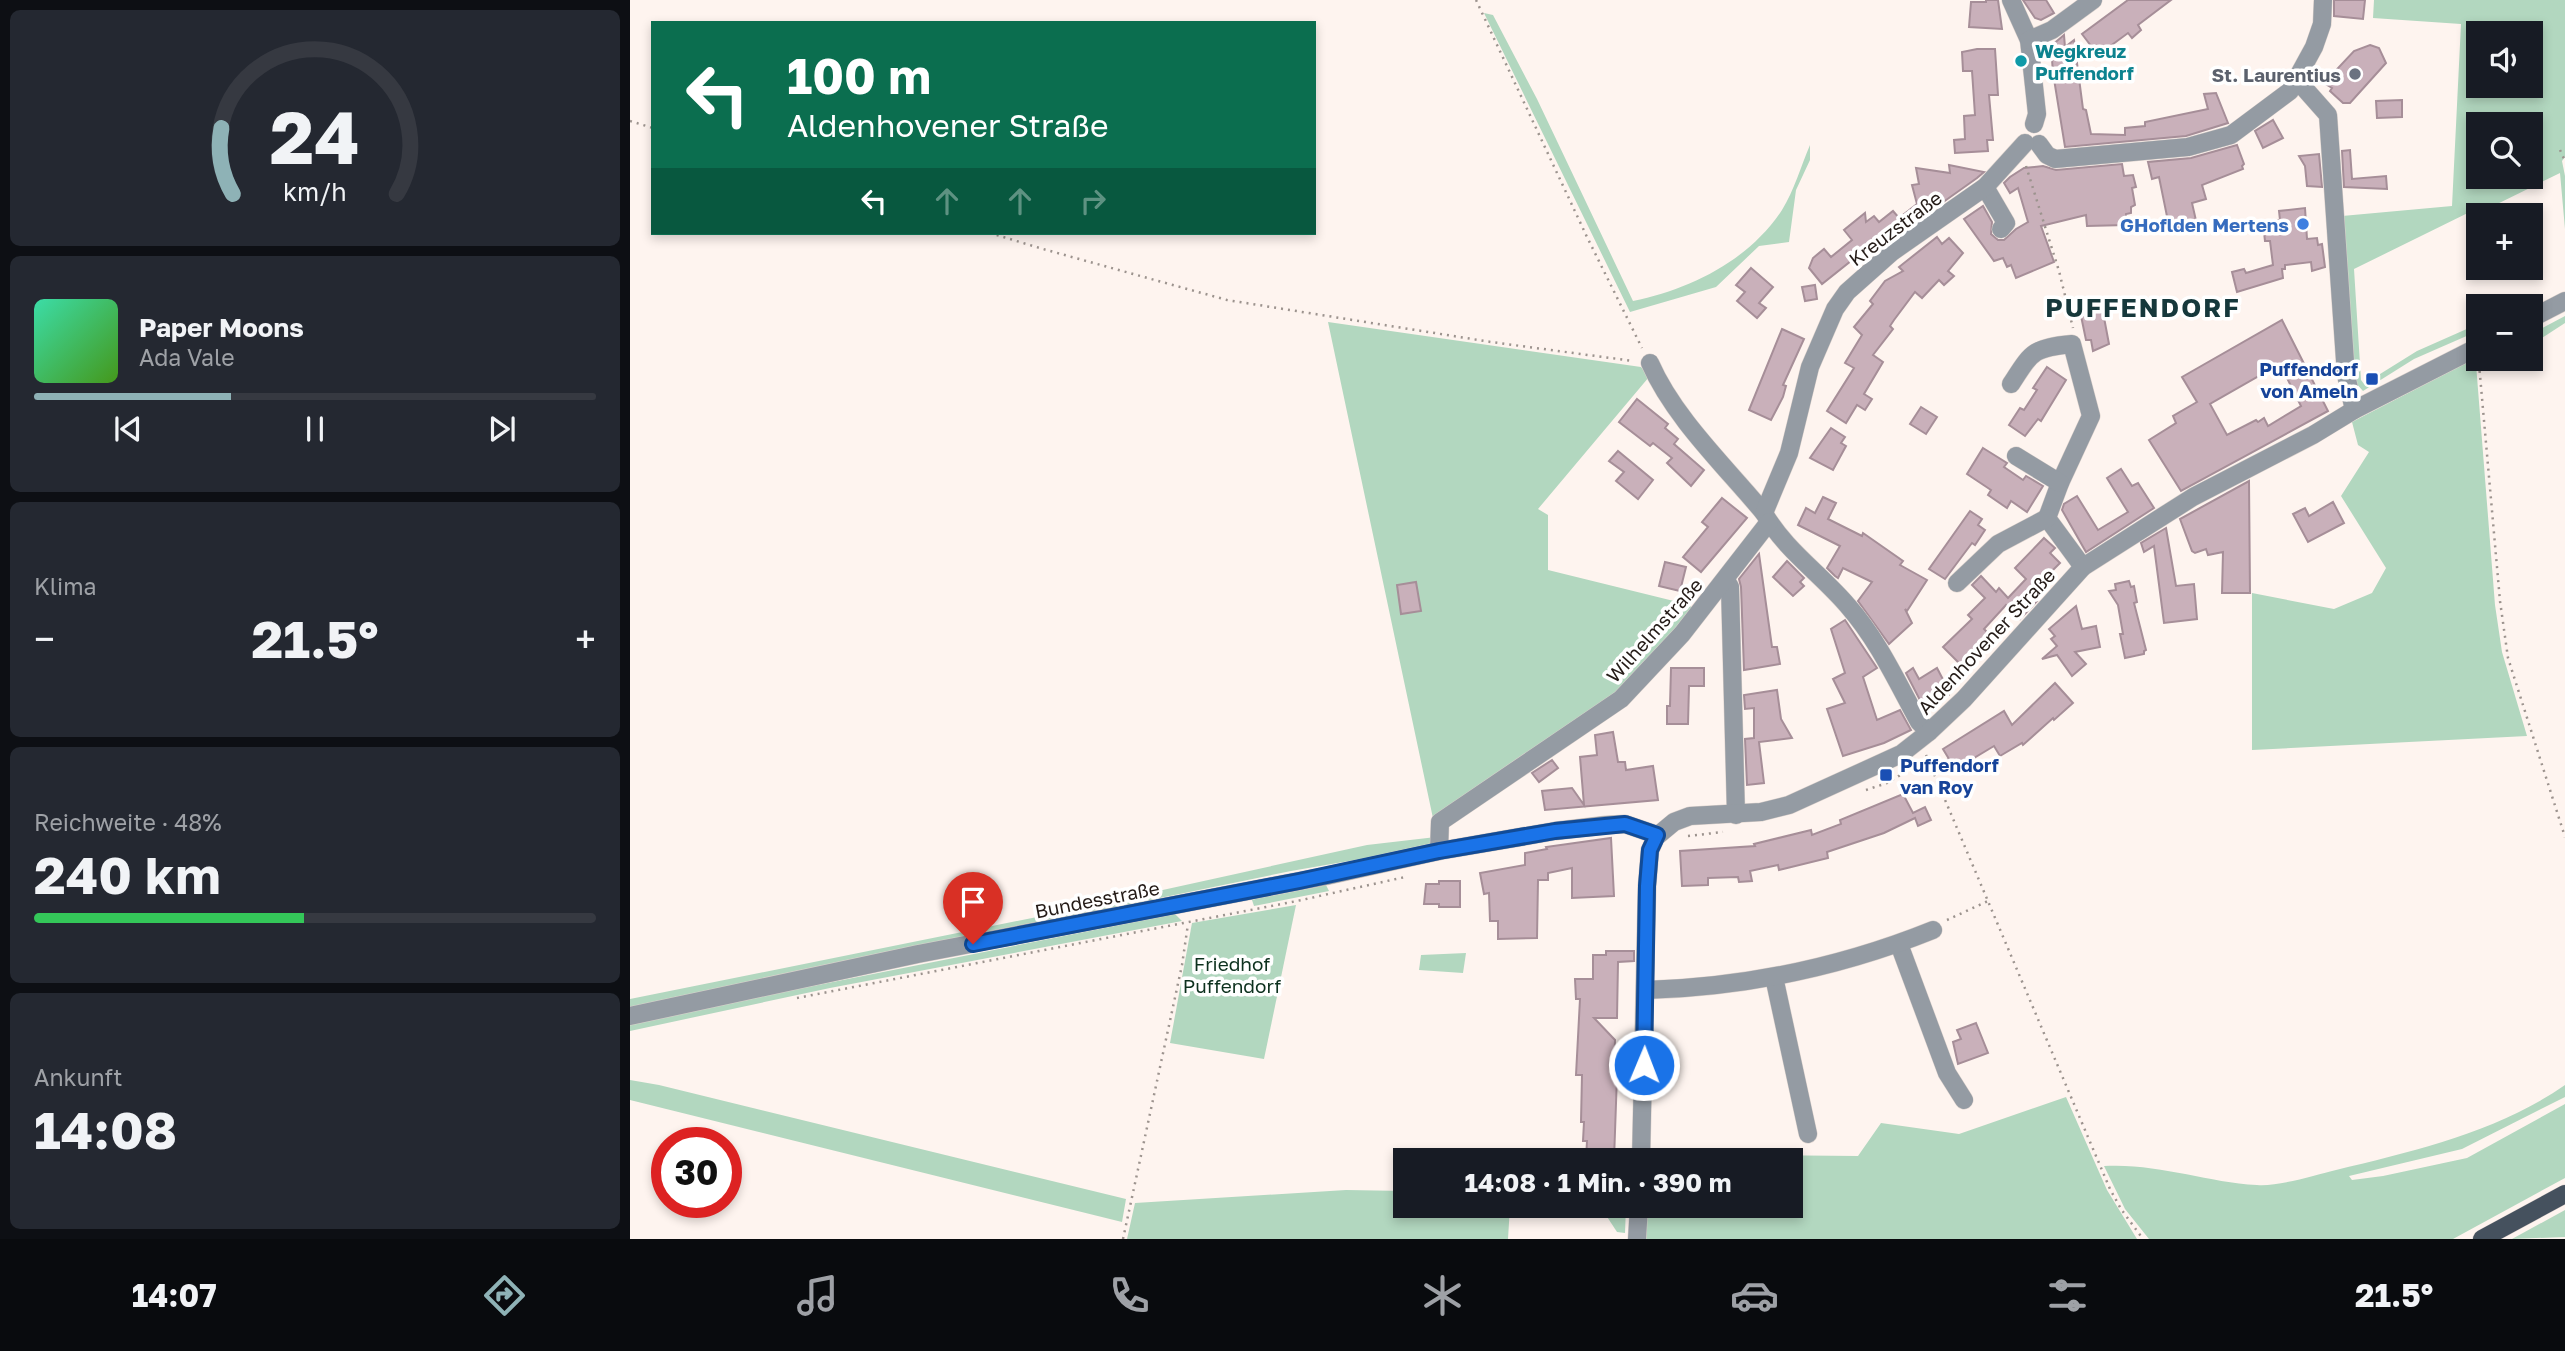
<!DOCTYPE html>
<html lang="de">
<meta charset="utf-8">
<style>
body{margin:0;font-family:"Golos Text",sans-serif;background:#242831;color:#f1f3f6;height:100vh;display:flex;flex-direction:column;font-size:26px;white-space:nowrap}
*{box-sizing:border-box;margin:0}
p{font-size:23px;color:#9ea1a6}
.icon{flex:none;width:38px;height:38px;fill:none;stroke:currentColor;stroke-width:2;stroke-linecap:round;stroke-linejoin:round}
.map{position:relative;flex:1;overflow:hidden}
.details{display:flex;flex-direction:column;gap:10px;padding:10px;background:#0d0f14;width:630px}
.details>*{flex:none}
.top-card{position:absolute;left:21px;top:21px;width:665px;height:214px;border-radius:0px;box-shadow:0 4px 10px #0003;background:#0b6e4f;color:#fff;overflow:hidden}
.controls{position:absolute;left:1836px;top:21px;display:grid;gap:14px}
.controls a{display:grid;place-items:center;width:77px;height:77px;border-radius:0px;background:#171b24;box-shadow:0 4px 10px #0003;font-size:35px}
.speed{position:absolute;left:21px;top:1127px;display:flex;gap:14px;font-size:35px;font-weight:700;text-align:center}
.speed>*{display:grid;place-content:center;width:91px;height:91px;border-radius:50%;background:#171b24;box-shadow:0 4px 10px #0003;line-height:1}
.speed .limit{border:10px solid #d22;background:#fff;color:#111}
.pin{position:absolute;display:grid;place-items:center;width:60px;height:60px;color:#fff;margin:-72px -30px;border-radius:50% 50% 50% 0;rotate:-45deg;box-shadow:0 0 7px #0007}
.pin .icon{rotate:45deg}
.me{position:absolute;width:77px;margin:-38px;rotate:1deg;stroke-linejoin:round;filter:drop-shadow(0 0 5px #0008)}
.turn{display:flex;align-items:center;gap:24px;height:147px;padding:0 21px;font-size:32px}
.turn .icon{width:91px;height:91px;stroke-width:2.5}
.turn b{display:block;font-size:49px;line-height:60px}
.lanes{display:flex;align-items:center;height:66px;padding:0 21px;background:#0003;justify-content:center;gap:35px;direction:ltr}
.lanes .off{opacity:.35}
.big{font-size:52px;font-weight:700;line-height:1.1}
.details .widget{flex:1;display:flex;flex-direction:column;justify-content:center;gap:10px;min-width:0;padding:0 24px;border-radius:10px;background:#242831}
.details .dial{align-items:center;gap:0}
.dial svg{height:182px;overflow:visible;fill:none;stroke:#363941;stroke-width:7;stroke-linecap:round;text-anchor:middle}
.dial text{fill:#f1f3f6;stroke:none}
.song{display:flex;align-items:center;gap:21px}
.cover{width:84px;height:84px;border-radius:10px;background:linear-gradient(135deg,hsl(160 70% 55%),hsl(100 70% 35%))}
.played{height:7px;border-radius:4px;background:linear-gradient(90deg,#8eb2b6 35%,#363941 35%)}
.keys{display:flex;justify-content:space-around;direction:ltr}
.heat{display:flex;justify-content:space-between;align-items:center;font-size:38px;direction:ltr}
.charge{height:10px;border-radius:5px;background:linear-gradient(90deg,#34c759 48%,#363941 0)}
.trip{position:absolute;left:763px;top:1148px;width:410px;height:70px;border-radius:0px;background:#171b24;box-shadow:0 4px 10px #0003;font-weight:700;line-height:70px;text-align:center}
.tab-bar{display:flex;height:112px;justify-content:space-around;align-items:center;background:#090b0e;color:#9ea1a6}
.tab-bar .icon{width:49px;height:49px}
.tab-bar .on{color:#8eb2b6}
.tab-bar b{font-size:32px;color:#f1f3f6}
main{display:flex;flex:1;min-height:0}
.map>svg:first-child{display:block}
</style>
<main>
<section class="details">
<div class="widget dial"><svg viewBox="0 0 100 80">
<path d="M14 69A42 42 0 1 1 86 69"/>
<path d="M14 69A42 42 0 0 1 9 40" stroke="#8eb2b6"/>
<text x="50" y="56" font-size="32" font-weight="700">24</text>
<text x="50" y="72" font-size="11">km/h</text>
</svg></div>
<div class="widget">
<div class="song"><i class="cover"></i><div><b>Paper Moons</b><p>Ada Vale</p></div></div>
<div class="played"></div>
<div class="keys"><svg class="icon" aria-label="previous" viewBox="0 0 24 24"><path d="M18 5L8 12l10 7zM5 5v14"/></svg><svg class="icon" aria-label="pause" viewBox="0 0 24 24"><path d="M8 5v14M16 5v14"/></svg><svg class="icon" aria-label="next" viewBox="0 0 24 24"><path d="M6 5l10 7-10 7zM19 5v14"/></svg></div>
</div>
<div class="widget"><p>Klima</p>
<div class="heat"><a>−</a><b class="big">21.5°</b><a>+</a></div>
</div>
<div class="widget"><p>Reichweite · 48%</p><b class="big">240 km</b><div class="charge"></div></div>
<div class="widget"><p>Ankunft</p><b class="big">14:08</b></div>
</section>
<div class="map">
<svg width="1935" height="1239" viewBox="0 0 1935 1239">
<rect width="100%" height="100%" fill="#fef4ef"/>
<g fill="#b2d7bf" fill-rule="evenodd">
<path d="M1744 0H1935V157L1932 161 1935 176V229L1930 173 1857 209 1852 206 1724 269 1731 380 1734 384 1787 351 1848 324V331L1784 359 1733 391 1724 381 1712 216 1822 206 1831 24 1743 18ZM1848 33H1900V86H1848ZM1848 124H1900V177H1848Z"/>
<path d="M854 13 863 15 907 99 1003 301C1061 289 1118 261 1152 210 1164 191 1171 166 1180 145V160L1166 190 1159 242 1129 246 1086 287 1000 312Z"/>
<path d="M1935 316V323L1901 345V334Z"/>
<path d="M698 322 1011 367 1019 377 908 509 918 515V570L1056 604 1065 609 991 693 804 823Z"/>
<path d="M1838 362H1843L1846 364 1865 605 1872 652 1897 736 1622 750V593L1704 609 1742 593 1756 568 1711 496 1739 452 1728 445 1722 422Z"/>
<path d="M806 837 800 847 661 871 0 1007V999L437 911 737 845Z"/>
<path d="M695 883 699 891 624 906 622 900 663 887Z"/>
<path d="M666 905 634 1059 540 1043 562 923Z"/>
<path d="M545 914 552 921 200 988 0 1031V1025L16 1019Z"/>
<path d="M836 953 833 973 789 970 791 955Z"/>
<path d="M0 1080 29 1085 496 1199 492 1222 0 1100Z"/>
<path d="M1935 1085V1097L1832 1149 1719 1176 1722 1180 1753 1176 1837 1158 1935 1104V1178L1823 1239H1519L1495 1209 1474 1166C1528 1163 1575 1182 1627 1185 1647 1187 1686 1175 1706 1170 1784 1151 1868 1132 1935 1085Z"/>
<path d="M1436 1097 1477 1190 1507 1239H1016L1017 1206H1160V1160H1021V1154L1228 1156 1251 1123 1329 1134Z"/>
<path d="M716 1190 775 1191V1206H880L878 1239H497L505 1203Z"/>
<path d="M970 1206H996L995 1233 987 1232Z"/>
<path d="M1935 1210V1237L1882 1239Z"/>
</g>
<g fill="#c9b0ba" stroke="#a68e98" stroke-width="2" fill-rule="evenodd">
<path d="M1356 0H1368L1372 29 1339 27 1341 2H1356Z"/>
<path d="M1393 0H1416L1424 13 1411 20 1405 18Z"/>
<path d="M1498 0H1541L1508 25 1511 30 1502 38 1498 33 1468 55 1452 34Z"/>
<path d="M1704 0H1735L1733 19 1704 16Z"/>
<path d="M1434 35 1435 47 1444 40 1453 109 1456 110 1461 134 1495 135V128L1515 126V122L1578 109 1574 94 1586 93 1598 123 1556 136 1435 147 1423 73 1421 46Z"/>
<path d="M1740 45 1749 48 1756 63 1720 103H1713L1700 91 1702 88 1694 83 1724 51Z"/>
<path d="M1347 49H1365L1368 95H1359L1363 140H1357L1358 151 1325 153 1324 140 1335 139 1334 116 1345 115 1342 71H1333L1332 52Z"/>
<path d="M1772 100V117L1747 118 1746 101Z"/>
<path d="M1643 120 1653 138 1633 148 1625 131Z"/>
<path d="M1607 145 1614 164 1612 166 1613 169 1572 185 1576 199 1562 203 1567 225 1540 231 1529 177 1522 179 1518 162 1561 158Z"/>
<path d="M1720 150 1722 179 1756 176 1757 189 1714 187 1712 151Z"/>
<path d="M1689 154 1692 187 1677 186 1675 166 1669 156Z"/>
<path d="M1492 164 1494 176 1503 175 1506 187 1502 188 1505 205 1501 207V213L1496 214V225L1457 226 1456 215 1411 226 1424 262 1386 278 1381 265 1377 267 1373 258 1364 261 1334 219 1353 206 1362 222 1361 234 1368 240H1374L1386 229 1398 222 1388 188 1380 193 1374 183 1380 177 1394 168 1413 166 1426 170Z"/>
<path d="M1319 165 1354 172 1347 178 1288 220 1261 237 1260 235 1229 261 1226 257 1192 284 1179 268 1183 258 1194 249 1201 257 1222 240 1214 230 1235 213 1236 222 1244 216 1249 222 1263 211 1269 218 1287 204 1282 185 1289 184 1286 168 1320 173Z"/>
<path d="M1675 208 1677 239 1687 238 1688 245 1692 244 1695 267 1682 271 1681 262 1655 265V269H1652L1653 278 1607 292 1602 272 1614 269 1616 273 1643 265 1640 241H1635L1633 223 1650 220 1649 211Z"/>
<path d="M1307 237 1312 244 1319 238 1333 253 1318 271 1324 276 1314 285 1309 280 1292 298 1285 292 1264 320 1260 326 1263 329 1243 355 1253 362 1234 394 1242 399 1235 410 1227 405 1216 423 1197 411 1224 368 1215 363 1232 335 1224 327 1243 304 1240 301 1255 281 1273 271 1269 267Z"/>
<path d="M1121 268 1143 287 1129 303 1136 308 1127 318 1107 301 1115 292 1106 285Z"/>
<path d="M1185 285 1187 299 1175 301 1172 287Z"/>
<path d="M1472 307 1479 344 1463 351 1461 340H1456L1450 311Z"/>
<path d="M1652 320 1698 411 1551 491 1519 440 1546 423 1543 416 1567 402 1552 377ZM1650 364 1671 406 1638 426 1634 418 1628 422 1626 420 1597 435 1580 404Z"/>
<path d="M1152 329 1174 339 1153 385 1156 386 1153 397 1141 420 1119 410Z"/>
<path d="M1417 367 1436 380 1411 421 1408 419 1395 436 1379 425 1390 408 1394 410 1407 390 1403 388Z"/>
<path d="M1007 399 1038 424 1035 428 1048 439 1044 444 1074 470 1061 486 1037 463 1042 458 1023 443 1020 446 989 422Z"/>
<path d="M1291 407 1307 417 1296 434 1280 424Z"/>
<path d="M1201 428 1215 437 1211 443 1216 446 1203 470 1180 458Z"/>
<path d="M1353 448 1377 463 1374 467 1393 480 1396 476 1413 486 1397 512 1381 501 1377 508 1358 495 1361 490 1337 474Z"/>
<path d="M988 451 1023 480 1008 499 986 481 994 472 979 461Z"/>
<path d="M1491 469 1502 486 1508 483 1524 508 1456 552 1432 510 1434 504 1447 496 1468 530 1498 512 1477 478Z"/>
<path d="M1619 481 1620 593H1592L1593 552 1578 555 1576 549 1565 553 1562 551 1550 519Z"/>
<path d="M1193 497 1206 503 1198 519 1232 536 1233 533 1273 561 1270 565 1297 580 1277 611 1275 609 1282 623 1259 644 1228 601 1242 582 1213 568 1208 578 1205 576 1197 568 1210 546 1168 525 1176 508 1185 513Z"/>
<path d="M1092 498 1117 518 1071 572 1053 557 1078 527 1072 522Z"/>
<path d="M1703 502 1714 523 1678 542 1663 514 1675 508 1679 516Z"/>
<path d="M1340 511 1352 519 1348 525 1355 530 1345 545 1342 543 1315 579 1299 569Z"/>
<path d="M1536 528 1546 586 1564 584 1567 619 1534 623 1524 546 1514 552 1511 543Z"/>
<path d="M1414 538 1425 548 1420 553 1430 563 1399 594 1407 601 1390 619 1376 605 1354 629 1359 634 1330 664 1313 647 1342 619 1338 615 1355 598 1342 585 1351 576 1366 592 1369 588 1378 598 1396 579 1385 568Z"/>
<path d="M1129 554 1142 647H1147L1150 664 1114 670 1111 587 1109 579Z"/>
<path d="M1157 561 1174 578 1170 582 1174 586 1163 596 1143 577Z"/>
<path d="M1035 562 1056 567 1050 591 1029 586Z"/>
<path d="M1499 581 1501 587 1504 586 1507 602 1504 603 1516 650 1514 651V654L1495 658 1490 634H1493L1488 605 1479 591 1486 590 1485 584Z"/>
<path d="M786 582 791 611 771 614 767 585Z"/>
<path d="M1446 606 1452 629 1466 626 1470 647 1445 652 1456 664 1442 676 1427 655 1412 659 1427 646 1421 639 1425 636 1419 629Z"/>
<path d="M1215 620 1247 668 1233 677 1247 720 1270 710 1281 730 1254 743 1213 756 1197 709 1215 703 1203 679 1215 673 1201 629Z"/>
<path d="M1041 668H1074V686H1059L1058 724H1037V706H1040Z"/>
<path d="M1283 668 1289 679 1307 668 1319 691V695L1294 708 1276 673Z"/>
<path d="M1425 683 1443 703 1424 720 1423 718 1393 745 1392 743 1370 756 1364 746 1319 773 1313 762 1319 759 1313 749 1374 711 1382 725Z"/>
<path d="M1147 690 1151 719 1162 738 1129 742 1134 783 1117 785 1115 739 1124 738V708L1115 709 1114 695Z"/>
<path d="M983 732 988 762H995L996 770 1023 766 1028 800 915 810 912 791 942 788 954 805 950 757 967 755 965 735Z"/>
<path d="M922 760 928 768 909 782 902 773Z"/>
<path d="M1273 794 1283 813 1295 807 1301 820 1288 826 1285 818 1254 833 1197 852 1198 858 1149 870 1148 865 1120 871 1122 881 1109 882 1108 877 1078 878V885L1052 886 1050 851 1125 846 1124 844 1181 830 1182 835 1211 824 1210 820Z"/>
<path d="M981 838 984 896 942 898V868L918 873V880H908L907 938 868 939V921H860L859 893 854 894 850 873 895 865V853L917 849 916 847Z"/>
<path d="M809 881H830V907H809V904H794L796 884H809Z"/>
<path d="M976 951H1004V961L988 962 987 1018H964L985 1040 984 1075H987L984 1160H956L957 1141H953L954 1122H951L952 1075H946L950 999H946L945 979H963V955H976Z"/>
<path d="M1346 1023 1358 1053 1328 1064 1323 1042 1331 1039 1327 1030Z"/>
</g>
<g fill="none" stroke-linecap="round" stroke-linejoin="round">
<g stroke="#dbd1cc" stroke-width="19">
<g id="minor">
<path d="M1381 0 1399 40 1407 114 1404 124"/>
<path d="M1399 40 1422 30 1463 0"/>
<path d="M1667 80 1698 115 1716 375 1724 410"/>
<path d="M1409 144 1417 155 1425 159 1558 147 1601 135 1660 91 1684 47 1692 24 1693 0"/>
<path d="M1355 187 1376 223 1371 229"/>
<path d="M1900 319 1935 301"/>
<path d="M1020 363C1044 418 1096 467 1134 513"/>
<path d="M1381 384C1402 352 1402 348 1442 344L1461 416 1430 483 1417 518 1453 567"/>
<path d="M1386 456 1430 483"/>
<path d="M1096 580 1100 587 1106 815"/>
<path d="M1327 583 1368 544 1417 518"/>
<path d="M1299 732 1289 722C1267 682 1248 640 1218 606 1192 575 1154 549 1134 513L1159 453 1180 367 1205 309 1217 292 1262 252 1355 187 1395 143"/>
<path d="M809 851 810 822 991 699 1052 634 1139 522"/>
<path d="M1269 944 1317 1073 1334 1100"/>
<path d="M1144 977 1178 1134"/>
<path d="M1016 990C1115 987 1211 967 1303 930"/>
<path d="M0 1016 288 954 696 876 809 851 925 831 976 825 995 824 1027 835"/>
<path d="M1011 1160 1017 886 1020 850 1026 837 1044 822 1060 816 1131 812 1159 805 1271 754 1299 732 1334 699 1453 567 1563 497 1683 435 1724 410 1848 347"/>
<path d="M1007 1239 1009 1206"/>
</g>
</g>
<g stroke="#dbd1cc" stroke-width="19">
<path id="major" d="M1852 1239 1935 1194"/>
</g>
<g stroke="#9c938e" stroke-width="2.5" stroke-dasharray="2 5" stroke-linecap="butt">
<path d="M846 0 957 237 1012 348"/>
<path d="M0 121 23 128"/>
<path d="M1930 150 1935 161"/>
<path d="M1396 166 1429 271 1443 328"/>
<path d="M360 233 413 249 597 300 861 342 1003 361"/>
<path d="M1849 364 1870 601 1878 658 1935 837"/>
<path d="M1296 755 1480 1189 1491 1209 1513 1239"/>
<path d="M1236 790 1257 783 1277 771"/>
<path d="M1058 836 1093 832"/>
<path d="M1317 920 1358 901"/>
<path d="M167 998 667 901 775 877"/>
<path d="M493 1239 552 965 558 924"/>
</g>
<use href="#minor" stroke="#949ba3" stroke-width="18"/>
<use href="#major" stroke="#45515e" stroke-width="18"/>
</g>
<g fill="none" stroke-linecap="round" stroke-linejoin="round">
<g stroke="#114b97" stroke-width="18">
<path id="route" d="M343 944 669 881 809 851 925 831 995 824 1027 835 1020 850 1017 886 1014 1065"/>
</g>
<use href="#route" stroke="#1a73e8" stroke-width="12"/>
</g>
<circle fill="#0f9aa8" stroke="#fff" stroke-width="2.5" cx="1391" cy="61" r="7"/>
<circle fill="#6b7280" stroke="#fff" stroke-width="2.5" cx="1725" cy="74" r="7"/>
<circle fill="#3f7fe0" stroke="#fff" stroke-width="2.5" cx="1673" cy="224" r="7"/>
<g fill="#1a4fb4" stroke="#fff" stroke-width="2.5">
<rect x="1735" y="372" width="14" height="14" rx="3.5"/>
<rect x="1249" y="768" width="14" height="14" rx="3.5"/>
</g>
<g text-anchor="middle" dominant-baseline="central" stroke-width="7" stroke-linejoin="round" paint-order="stroke">
<g font-size="19" font-weight="bold" fill="#0d838f" stroke="#fff" text-anchor="start">
<text x="1405" y="50">Wegkreuz<tspan x="1405" dy="22">Puffendorf</tspan></text>
</g>
<g font-size="19" font-weight="bold" fill="#5b616d" stroke="#fff" text-anchor="end">
<text x="1711" y="74">St. Laurentius</text>
</g>
<g font-size="19" font-weight="bold" fill="#366cbe" stroke="#fff" text-anchor="end">
<text x="1659" y="224">GHoflden Mertens</text>
</g>
<g font-size="19" fill="#241b17" stroke="#fff">
<text transform="translate(1265 228) rotate(-37)">Kreuzstraße</text>
<text transform="translate(1024 630) rotate(-48)">Wilhelmstraße</text>
<text transform="translate(1356 641) rotate(-47)">Aldenhovener Straße</text>
<text transform="translate(467 899) rotate(-11)">Bundesstraße</text>
</g>
<g font-size="19" font-weight="bold" fill="#164399" stroke="#fff" text-anchor="end">
<text x="1728" y="368">Puffendorf<tspan x="1728" dy="22">von Ameln</tspan></text>
<text x="1270" y="764" text-anchor="start">Puffendorf<tspan x="1270" dy="22">van Roy</tspan></text>
</g>
<g font-size="19" fill="#0d311e" stroke="#fff">
<text x="602" y="963">Friedhof<tspan x="602" dy="22">Puffendorf</tspan></text>
</g>
<g font-size="26" font-weight="bold" letter-spacing="2" fill="#16383b" stroke="#fff">
<text x="1513" y="307">PUFFENDORF</text>
</g>
</g>
</svg>
<div class="controls">
<a><svg class="icon" aria-label="sound" viewBox="0 0 24 24"><path d="M4 9h4l5-4v14l-5-4H4zM17 9q2 3 0 6"/></svg></a>
<a><svg class="icon" aria-label="search" viewBox="0 0 24 24"><circle cx="10" cy="10" r="6"/><path d="M15 15l6 6"/></svg></a>
<a>+</a>
<a>−</a>
</div>
<div class="speed"><div class="limit">30</div></div>
<div class="pin" style="left:343px;top:944px;background:#d93025"><svg class="icon" aria-label="arrive" viewBox="0 0 24 24"><path d="M6 21V4h12l-3 4 3 4H6"/></svg></div>
<svg class="me" style="left:1014px;top:1065px" viewBox="-20 -20 40 40"><circle r="17" fill="#1a73e8" stroke="#fff" stroke-width="3"/><path d="M0-11L8 9 0 5-8 9z" fill="#fff"/></svg>
<div class="trip">14:08 · 1 Min. · 390 m</div>
<div class="top-card">
<div class="turn"><svg class="icon" aria-label="left" viewBox="0 0 24 24"><path d="M17 20v-9H6M10 6l-5 5 5 5"/></svg><div><b>100 m</b>Aldenhovener Straße</div></div>
<div class="lanes"><svg class="icon" aria-label="left" viewBox="0 0 24 24"><path d="M17 20v-9H6M10 6l-5 5 5 5"/></svg><svg class="icon off" aria-label="ahead" viewBox="0 0 24 24"><path d="M12 20V5M6 11l6-6 6 6"/></svg><svg class="icon off" aria-label="ahead" viewBox="0 0 24 24"><path d="M12 20V5M6 11l6-6 6 6"/></svg><svg class="icon off" aria-label="right" viewBox="0 0 24 24"><path d="M7 20v-9h11M14 6l5 5-5 5"/></svg></div>
</div>
</div>
</main>
<nav class="tab-bar">
<b>14:07</b>
<svg class="icon on" aria-label="directions" viewBox="0 0 24 24"><path d="M12 3l9 9-9 9-9-9zM9 14v-3h6M13 9l2 2-2 2"/></svg>
<svg class="icon" aria-label="music" viewBox="0 0 24 24"><path d="M9 18V5l10-2v13"/><circle cx="6" cy="18" r="3"/><circle cx="16" cy="16" r="3"/></svg>
<svg class="icon" aria-label="phone" viewBox="0 0 24 24"><path d="M5 4h4l2 5-3 2q2 4 5 5l2-3 5 2v4C11 20 4 13 5 4z"/></svg>
<svg class="icon" aria-label="climate" viewBox="0 0 24 24"><path d="M12 3v18M4 7l16 10M4 17L20 7"/></svg>
<svg class="icon" aria-label="car" viewBox="0 0 24 24"><path d="M5 17H2v-5l4-1 3-4h7l3 4 3 1v5h-3M9 17h6M6 11h13"/><circle cx="7" cy="17" r="2"/><circle cx="17" cy="17" r="2"/></svg>
<svg class="icon" aria-label="filters" viewBox="0 0 24 24"><path d="M4 7h16M4 17h16"/><circle cx="9" cy="7" r="2"/><circle cx="15" cy="17" r="2"/></svg>
<b>21.5°</b>
</nav>
